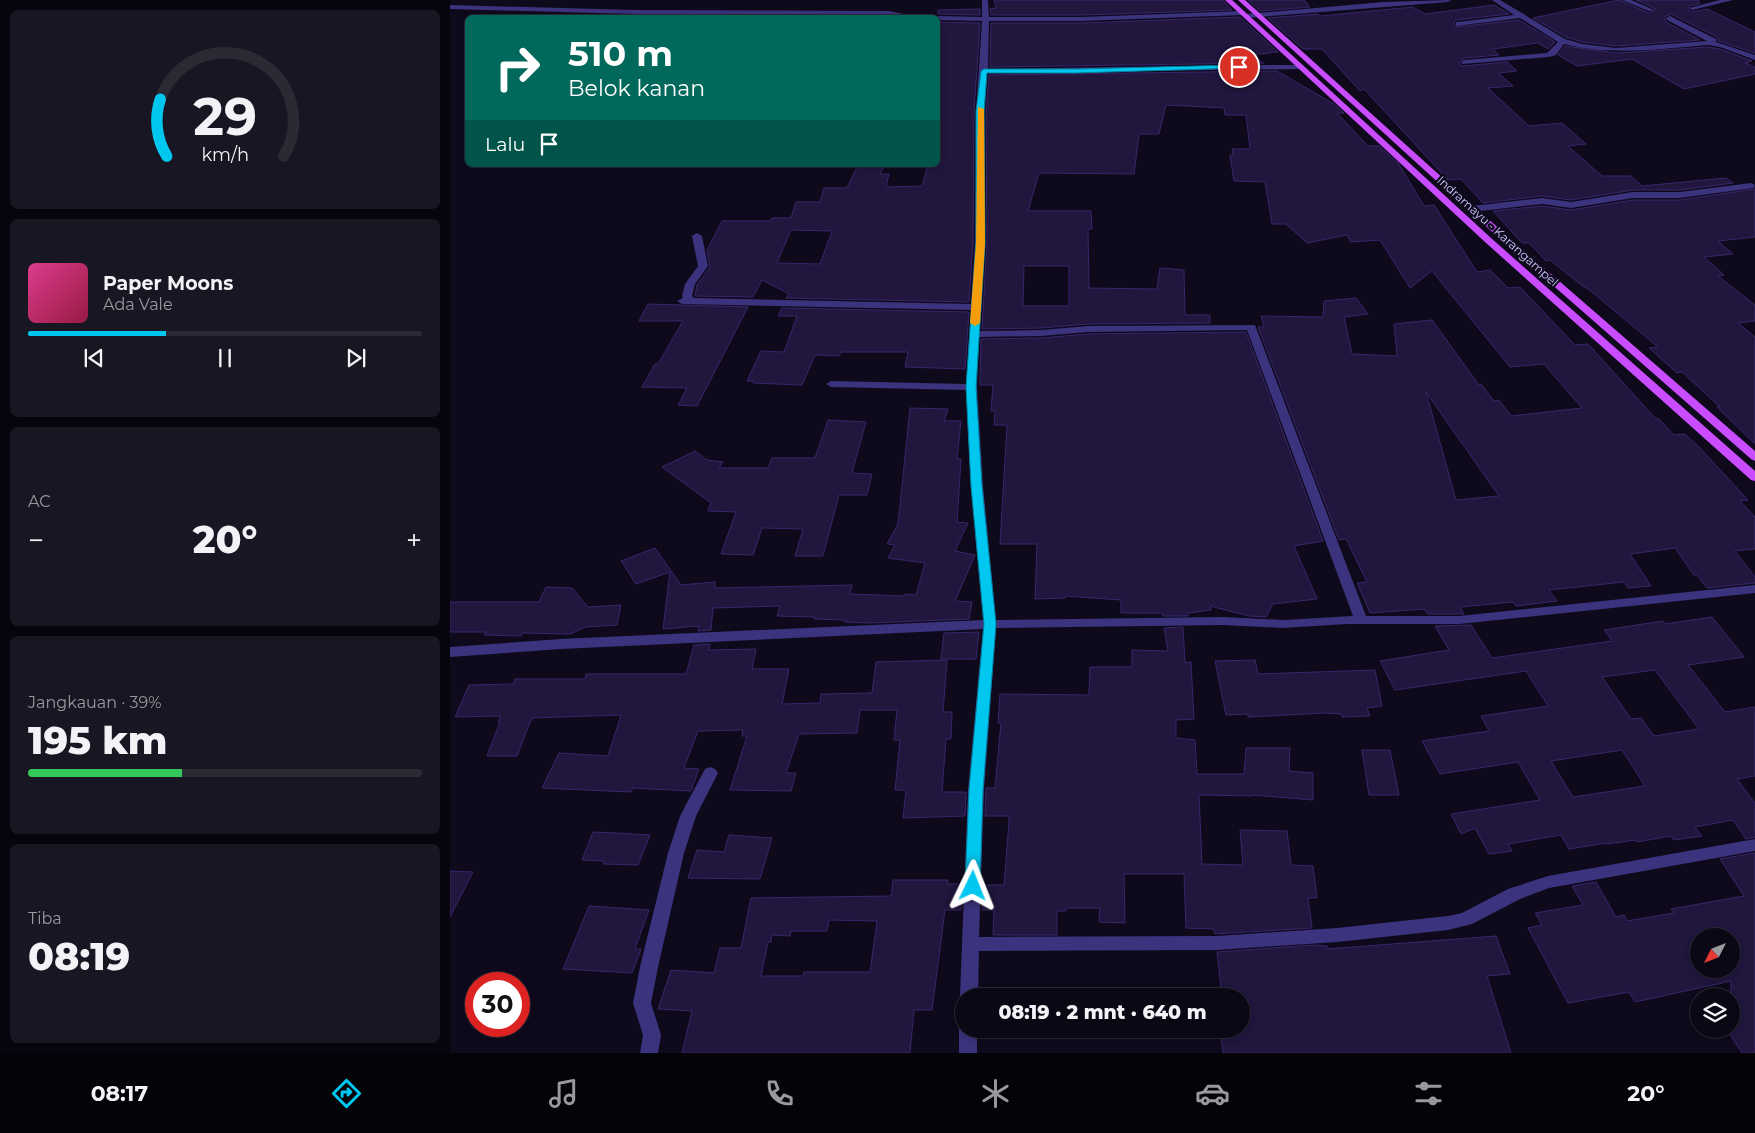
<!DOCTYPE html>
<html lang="id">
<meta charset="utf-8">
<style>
body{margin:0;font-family:Montserrat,sans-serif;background:#181622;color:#f1f3f6;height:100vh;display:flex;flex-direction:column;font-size:19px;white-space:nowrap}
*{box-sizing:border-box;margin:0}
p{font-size:16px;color:#999aa0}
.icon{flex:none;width:28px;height:28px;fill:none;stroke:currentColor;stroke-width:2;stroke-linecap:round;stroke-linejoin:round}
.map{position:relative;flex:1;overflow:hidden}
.sheet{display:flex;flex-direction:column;gap:10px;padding:10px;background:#06040c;width:450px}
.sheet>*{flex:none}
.hud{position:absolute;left:15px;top:15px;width:475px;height:152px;border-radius:8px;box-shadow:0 2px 8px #0003,0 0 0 1px #2a2934;background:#00695c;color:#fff;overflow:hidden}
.needle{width:32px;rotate:228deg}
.buttons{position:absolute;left:1240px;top:928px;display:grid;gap:10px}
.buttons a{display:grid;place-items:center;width:50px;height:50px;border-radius:50%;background:#0a0815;box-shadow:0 2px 8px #0003,0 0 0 1px #2a2934;font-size:25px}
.speed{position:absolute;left:15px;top:972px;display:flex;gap:10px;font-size:25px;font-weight:700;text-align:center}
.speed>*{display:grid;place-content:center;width:65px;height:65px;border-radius:50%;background:#0a0815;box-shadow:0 2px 8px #0003,0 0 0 1px #2a2934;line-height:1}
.speed .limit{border:8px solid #d22;background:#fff;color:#111}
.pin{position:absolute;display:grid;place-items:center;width:42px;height:42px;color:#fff;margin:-21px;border:2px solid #fff;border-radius:50%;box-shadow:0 1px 5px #0007}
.me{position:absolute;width:55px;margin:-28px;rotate:2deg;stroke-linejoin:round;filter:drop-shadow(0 0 4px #0008)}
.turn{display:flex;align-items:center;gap:18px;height:105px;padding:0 20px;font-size:22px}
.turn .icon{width:65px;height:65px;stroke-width:2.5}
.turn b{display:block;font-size:35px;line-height:42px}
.then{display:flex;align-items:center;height:48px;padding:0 20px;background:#0003;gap:10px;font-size:19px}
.big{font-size:38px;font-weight:800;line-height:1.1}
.sheet .card{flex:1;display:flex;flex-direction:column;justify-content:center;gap:8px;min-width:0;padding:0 18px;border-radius:8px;background:#181622}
.sheet .dial{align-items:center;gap:0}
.dial svg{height:130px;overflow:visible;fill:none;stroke:#2a2934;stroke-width:7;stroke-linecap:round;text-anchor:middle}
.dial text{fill:#f1f3f6;stroke:none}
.song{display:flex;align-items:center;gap:15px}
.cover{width:60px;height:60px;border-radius:8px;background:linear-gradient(135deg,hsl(330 70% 55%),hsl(340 70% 35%))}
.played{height:5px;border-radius:2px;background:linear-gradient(90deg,#00c7f0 35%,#2a2934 35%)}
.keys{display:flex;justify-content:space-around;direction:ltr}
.heat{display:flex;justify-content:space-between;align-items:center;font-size:28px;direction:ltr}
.charge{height:8px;border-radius:4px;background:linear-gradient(90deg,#34c759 39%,#2a2934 0)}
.trip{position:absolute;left:505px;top:988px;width:295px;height:50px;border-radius:25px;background:#0a0815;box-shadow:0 2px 8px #0003,0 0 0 1px #2a2934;font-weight:800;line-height:50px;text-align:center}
.tab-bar{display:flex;height:80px;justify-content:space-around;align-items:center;background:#040308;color:#999aa0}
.tab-bar .icon{width:35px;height:35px}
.tab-bar .current{color:#00c7f0}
.tab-bar b{font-size:22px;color:#f1f3f6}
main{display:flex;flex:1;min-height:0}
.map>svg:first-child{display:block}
</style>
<main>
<section class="sheet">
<div class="card dial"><svg viewBox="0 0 100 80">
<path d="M14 69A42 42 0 1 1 86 69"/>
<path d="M14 69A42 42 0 0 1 10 34" stroke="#00c7f0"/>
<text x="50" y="56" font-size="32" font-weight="700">29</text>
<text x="50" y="72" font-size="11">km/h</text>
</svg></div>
<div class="card">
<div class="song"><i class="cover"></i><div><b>Paper Moons</b><p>Ada Vale</p></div></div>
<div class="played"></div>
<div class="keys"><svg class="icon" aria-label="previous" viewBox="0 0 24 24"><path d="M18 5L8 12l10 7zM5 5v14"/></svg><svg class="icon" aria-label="pause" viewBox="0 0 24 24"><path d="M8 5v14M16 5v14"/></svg><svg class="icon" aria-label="next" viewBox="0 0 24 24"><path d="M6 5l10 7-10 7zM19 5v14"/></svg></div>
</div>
<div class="card"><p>AC</p>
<div class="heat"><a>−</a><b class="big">20°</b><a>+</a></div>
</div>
<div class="card"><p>Jangkauan · 39%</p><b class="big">195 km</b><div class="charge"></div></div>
<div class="card"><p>Tiba</p><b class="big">08:19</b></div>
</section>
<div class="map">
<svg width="1305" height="1053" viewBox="0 0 1305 1053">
<rect width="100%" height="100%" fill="#0e0a1c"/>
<g fill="#20163e" stroke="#39266b" fill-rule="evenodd">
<path d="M544 0H773L782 10 632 15H541L540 9 546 8Z"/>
<path d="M798 0H854L860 7 810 11Z"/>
<path d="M1169 0 1199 13 1206 9 1186 0H1249V4L1239 6 1238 10 1242 12 1257 9 1305 32V53L1268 41 1267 37 1221 14 1214 17 1216 22 1250 40 1166 46 1132 42 1116 37 1083 18Z"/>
<path d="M1044 5 1059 14 1006 20 1004 22 1005 27 1069 20 1105 42 1098 49 1088 43 1043 49 1049 55 1015 58 1009 63 1012 66 1057 62 1067 71 1048 73 1063 86 1038 88 1079 126 1112 123 1136 144 1118 146 1152 176H1181L1192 186 1276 178 1283 183 1230 190H1183L1121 200 1092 196 1033 203 1011 179 998 180 914 89 910 91 872 49H853L818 18 868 14 870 16 963 7 975 14Z"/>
<path d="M530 9V15L488 14V10Z"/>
<path d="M790 17 828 52 799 55 814 63 540 67 541 23H632Z"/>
<path d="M488 22 530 23 524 112 523 243 519 302 336 298 339 294 312 280 303 297 245 296 247 285 260 267 257 250 272 221H321L322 218H341L346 202H370L374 188H397L408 165H435L430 174H439L436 187 472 186 478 165H488ZM341 230 382 231 370 264 327 263Z"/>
<path d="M1115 46 1168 53 1258 47 1270 49 1302 61 1295 63 1305 67V74L1234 89 1182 59 1127 66 1108 55Z"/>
<path d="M827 71 884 104 894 113H887L918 146H929L948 163 974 206 984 205 1027 272 1040 270 1058 288 1070 287 1125 345 1138 344 1206 419H1209L1224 435 1235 434 1250 448 1298 500 1290 501 1305 517V549L1285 551 1305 577V583L1257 588 1247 575H1244L1225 548 1180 554 1201 586 1178 588 1174 582 1099 590 1107 601 1066 606 1063 602 1010 607 1014 614H978L974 609 920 613 907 583 917 582 896 539 889 540 808 327H814L811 316 873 317 874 301 906 298 918 314 894 317 902 354 947 356 944 324 982 320 1029 385 1031 384 1044 401 1049 400 1061 416 1132 408 1094 364 1060 367 982 271 960 288 930 240 901 242 897 235 857 243 836 224H822L815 182 784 181 780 155H783L782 149H800L796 115H775L774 108 716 105 709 134H689L684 174 589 173 578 211H641L642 229H638L639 288 707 289 710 268 734 270 735 315H760V323L638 324 591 328 532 329 537 243 536 112 539 75ZM574 266H619V306H573ZM976 392 1049 496 1006 500Z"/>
<path d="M1305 189V237L1268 241 1283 254 1254 257 1274 275 1268 276 1305 305V321L1288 323 1305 337V444L1267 407H1270L1232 372 1227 373 1199 348 1208 347 1137 288H1135L1100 260 1096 261 1079 243H1072L1043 211 1092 206 1121 210 1183 200H1230Z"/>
<path d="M198 304 298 307 247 406 228 405 237 388 192 387 205 364H208L233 321H189Z"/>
<path d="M332 308 519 312 515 369 455 367 458 352H391L389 356 365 355 352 385 303 383 304 381H297L311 351 334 352 347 316H328Z"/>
<path d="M796 332 873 541 844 546 867 599 823 604 816 617 799 616 760 606 761 610 738 613V616H713L712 613H671V600L615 596V598L585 599 587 544H550L557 425H544L545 411H541L543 385H530L531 339 591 338 638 334Z"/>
<path d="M460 408 498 409 494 421H511L507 459H511L507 522 518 523 505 551 525 555 505 601 522 602 519 619 418 623 395 622V620L364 619 365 617 327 616 330 606 263 608 261 630 248 631 249 626 213 629 220 572 186 584 171 561 205 548 231 585 265 582V588L402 585 400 594 454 596 455 594 466 595 475 563 438 558 445 545 437 544 448 524Z"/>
<path d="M378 420 416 422 402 473 422 474 417 495H389L373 556H345L353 529 312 528 303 555 271 554 286 512 258 511 261 503 212 467 245 451 257 460 273 462 269 468H318L322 458H365Z"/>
<path d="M96 587 122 588 138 607 171 605 167 625 136 627 120 634 72 633 71 636 34 635 36 632H0V602H89Z"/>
<path d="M1262 617 1294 657 1238 665 1275 712 1305 707V776L1287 779 1305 803V837L1296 839 1283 820 1245 827 1252 836 1224 840 1221 836 1187 842 1186 840 1157 844 1156 843 1119 849 1111 835 1058 844 1062 851 1039 854 1025 828 1011 834 1001 814 1090 800 1068 762 990 774 972 741 1039 731 1031 716 1098 706 1076 671 945 690 930 661 999 650 985 626 1021 625 1042 658 1162 641 1154 630 1213 621 1215 624ZM1205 670 1249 729 1204 736 1191 718 1181 719 1152 677ZM1172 750 1195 786 1123 797 1101 761Z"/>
<path d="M733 627 735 663 741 662 744 719 726 720V738L745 740 747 774H794L796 748H840L839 771 863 773V800L803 795V796L749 795 752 864 793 865 790 830 837 831 841 865 863 866 867 898H858L862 928 765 934 764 929 736 928 734 874H674L675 923 649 922 650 908H616L615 911H607V935H543L544 910H532L533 885H554L559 822V816H535L536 788H545L551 723H548L550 694 639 695 640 667H682V650L718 651 714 628Z"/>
<path d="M529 632 526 659H491L494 633Z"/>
<path d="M260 644 259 650 306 649 302 669H339L332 704 370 703 371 694 422 693 426 662 497 660 493 712H502L501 739H496L492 792H516L515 816 453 818 456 790H445L450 740H444L447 710H410L407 733 349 734 336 773H346L341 791 280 790 297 736H292L293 730 248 731 234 768 249 769 241 791 183 788 181 792 92 788 109 753 158 756 171 715 83 718 80 722 67 756H37L50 722H48L51 716 5 717 19 685 63 684 65 679H135L136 674H236L244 645Z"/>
<path d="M805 660 808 674 925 670 932 706 917 708 920 716 892 717 891 714 875 713 798 717V714L776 715 765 661Z"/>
<path d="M912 750H940L949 795H919Z"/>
<path d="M143 832 166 833 200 835 188 865 153 864 154 861 132 860Z"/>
<path d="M279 835 322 838 310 879 238 878 247 850 274 852Z"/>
<path d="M1305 853V1053H1292L1281 1036V981L1185 1002 1179 992 1118 1003 1078 928 1092 925 1085 913 1133 905 1122 886 1146 882 1166 917 1174 915 1177 921 1224 913 1221 909 1294 896 1270 859ZM1249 936H1281V969H1249Z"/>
<path d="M0 871 23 872 0 917Z"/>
<path d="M443 880H498L497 884H512L511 910H495L482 1010H464L460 1053H232L242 1011 208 1009 221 970 264 973 270 948H291L301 898 441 896ZM379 920 427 921 420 972H354L353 976H311L318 942H321L322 935 340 936 341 931H377Z"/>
<path d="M139 906 199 910 185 949H191L182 973 113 969Z"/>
<path d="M1046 936 1060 974 1037 976 1061 1053H773L770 1029H791V996H772L767 952 864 945 877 946V949Z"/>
</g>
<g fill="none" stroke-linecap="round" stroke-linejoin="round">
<g fill="#3b337d" fill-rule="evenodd">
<path d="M532 0H538L539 17H632L793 11 796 14 934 2 1001 0 998 2 796 18 793 15 632 21H539L538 69 811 65H850L854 67 850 69 537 73 534 112 535 243 530 331 591 330 638 326 805 325 916 616H1009L1305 585V593L1009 624H897L833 628 773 625 546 628 534 790 529 937 767 936 887 928 998 916 1012 913 1058 889 1098 876 1305 839V851L1099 888 1070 899 1022 924 998 930 887 942 767 950 529 951 528 996H514V1002L510 996 518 790 533 629 111 649 0 657V647L111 639 533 620 521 486 516 390 381 387 376 384 381 381 516 384 521 310 232 304 227 301 233 298 232 296 235 284 248 266 242 236 247 233 252 236 258 266 245 284 242 296 244 298 521 304 525 243 526 112 532 21 488 20V18H485L488 16 532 17ZM797 330 903 616 833 620 773 617 546 620 533 486 527 387 529 337 591 336 638 332Z"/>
<path d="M1042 0H1050L1115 39 1132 44 1166 48 1257 41 1217 20 1216 18 1220 16 1266 39V42L1305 55V60L1270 47 1258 45C1208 49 1163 56 1114 44L1106 55 1099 57 1012 64 1011 62 1015 60 1097 53 1108 42 1070 18 1006 26V22H1009L1064 15Z"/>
<path d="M1172 0H1181L1204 10 1199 11Z"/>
<path d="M1270 0H1283L1242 10 1239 8Z"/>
<path d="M0 5 184 10 439 11 473 18 439 15 184 14 0 9Z"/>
<path d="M1301 183 1305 185 1304 188 1230 198H1183L1121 208 1092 204 1022 212 1017 209 1022 206 1092 198 1121 202 1183 192H1230Z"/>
<path d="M260 767 265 769 268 773 246 816 234 853 208 967 201 1003 211 1035 208 1053H190L193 1035 183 1003 190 967 218 853 230 816 255 769Z"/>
<path d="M514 1023V1029H527V1053H509V1029Z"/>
</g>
<g fill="#c94cff" fill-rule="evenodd">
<path d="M775 0H782L1041 238 1305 471V481L1301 480 1035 242Z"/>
<path d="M788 0H795L1055 234 1305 451V461L1301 459 1049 238Z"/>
</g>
</g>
<path fill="#00c7f0" stroke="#00819c" d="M789 65H791V68L626 73H537L534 112 535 243 526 387 532 486 546 624 533 790 530 886 528 891 523 892 518 891 515 886 519 790 534 624 521 486 516 387 526 243V112L531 71 534 69H626Z"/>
<path fill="#f59e0b" d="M528 107 534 109 535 243 530 323 525 326 520 323 526 243Z"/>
<g text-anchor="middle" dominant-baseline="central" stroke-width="4.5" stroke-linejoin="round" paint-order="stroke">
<g font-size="12" fill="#d0c5ff" stroke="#0e0a1c">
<text transform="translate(1048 231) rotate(42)">Indramayu - Karangampel</text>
</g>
</g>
</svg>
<div class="buttons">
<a><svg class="needle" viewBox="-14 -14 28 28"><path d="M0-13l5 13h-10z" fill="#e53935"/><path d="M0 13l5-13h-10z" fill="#999aa0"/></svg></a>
<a><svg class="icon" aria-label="layers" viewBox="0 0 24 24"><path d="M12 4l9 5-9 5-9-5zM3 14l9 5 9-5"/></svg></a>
</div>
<div class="speed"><div class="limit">30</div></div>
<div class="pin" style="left:789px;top:67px;background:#d93025"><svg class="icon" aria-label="arrive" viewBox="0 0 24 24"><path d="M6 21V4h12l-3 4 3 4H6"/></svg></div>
<svg class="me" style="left:523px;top:886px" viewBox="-20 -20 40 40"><path d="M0-17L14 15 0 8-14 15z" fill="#00c7f0" stroke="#fff" stroke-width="4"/></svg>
<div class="trip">08:19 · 2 mnt · 640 m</div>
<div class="hud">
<div class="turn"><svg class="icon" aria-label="right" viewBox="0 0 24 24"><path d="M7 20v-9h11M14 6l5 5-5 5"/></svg><div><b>510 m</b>Belok kanan</div></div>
<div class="then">Lalu<svg class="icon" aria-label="arrive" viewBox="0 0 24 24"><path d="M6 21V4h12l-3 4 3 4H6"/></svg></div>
</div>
</div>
</main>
<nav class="tab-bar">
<b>08:17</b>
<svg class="icon current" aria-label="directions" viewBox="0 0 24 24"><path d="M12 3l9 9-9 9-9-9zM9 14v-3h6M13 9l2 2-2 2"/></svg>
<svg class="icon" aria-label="music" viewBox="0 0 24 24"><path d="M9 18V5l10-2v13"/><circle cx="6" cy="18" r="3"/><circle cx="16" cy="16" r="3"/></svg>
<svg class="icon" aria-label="phone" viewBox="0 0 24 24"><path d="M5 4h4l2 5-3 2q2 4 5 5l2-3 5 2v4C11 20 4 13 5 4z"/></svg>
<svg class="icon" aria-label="climate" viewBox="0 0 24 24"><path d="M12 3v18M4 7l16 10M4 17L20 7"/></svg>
<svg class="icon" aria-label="car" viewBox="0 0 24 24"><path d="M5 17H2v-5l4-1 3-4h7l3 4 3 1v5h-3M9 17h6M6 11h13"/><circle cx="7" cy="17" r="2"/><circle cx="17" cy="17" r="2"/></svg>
<svg class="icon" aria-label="filters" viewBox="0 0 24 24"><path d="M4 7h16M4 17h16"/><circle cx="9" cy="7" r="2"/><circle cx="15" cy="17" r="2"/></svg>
<b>20°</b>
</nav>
